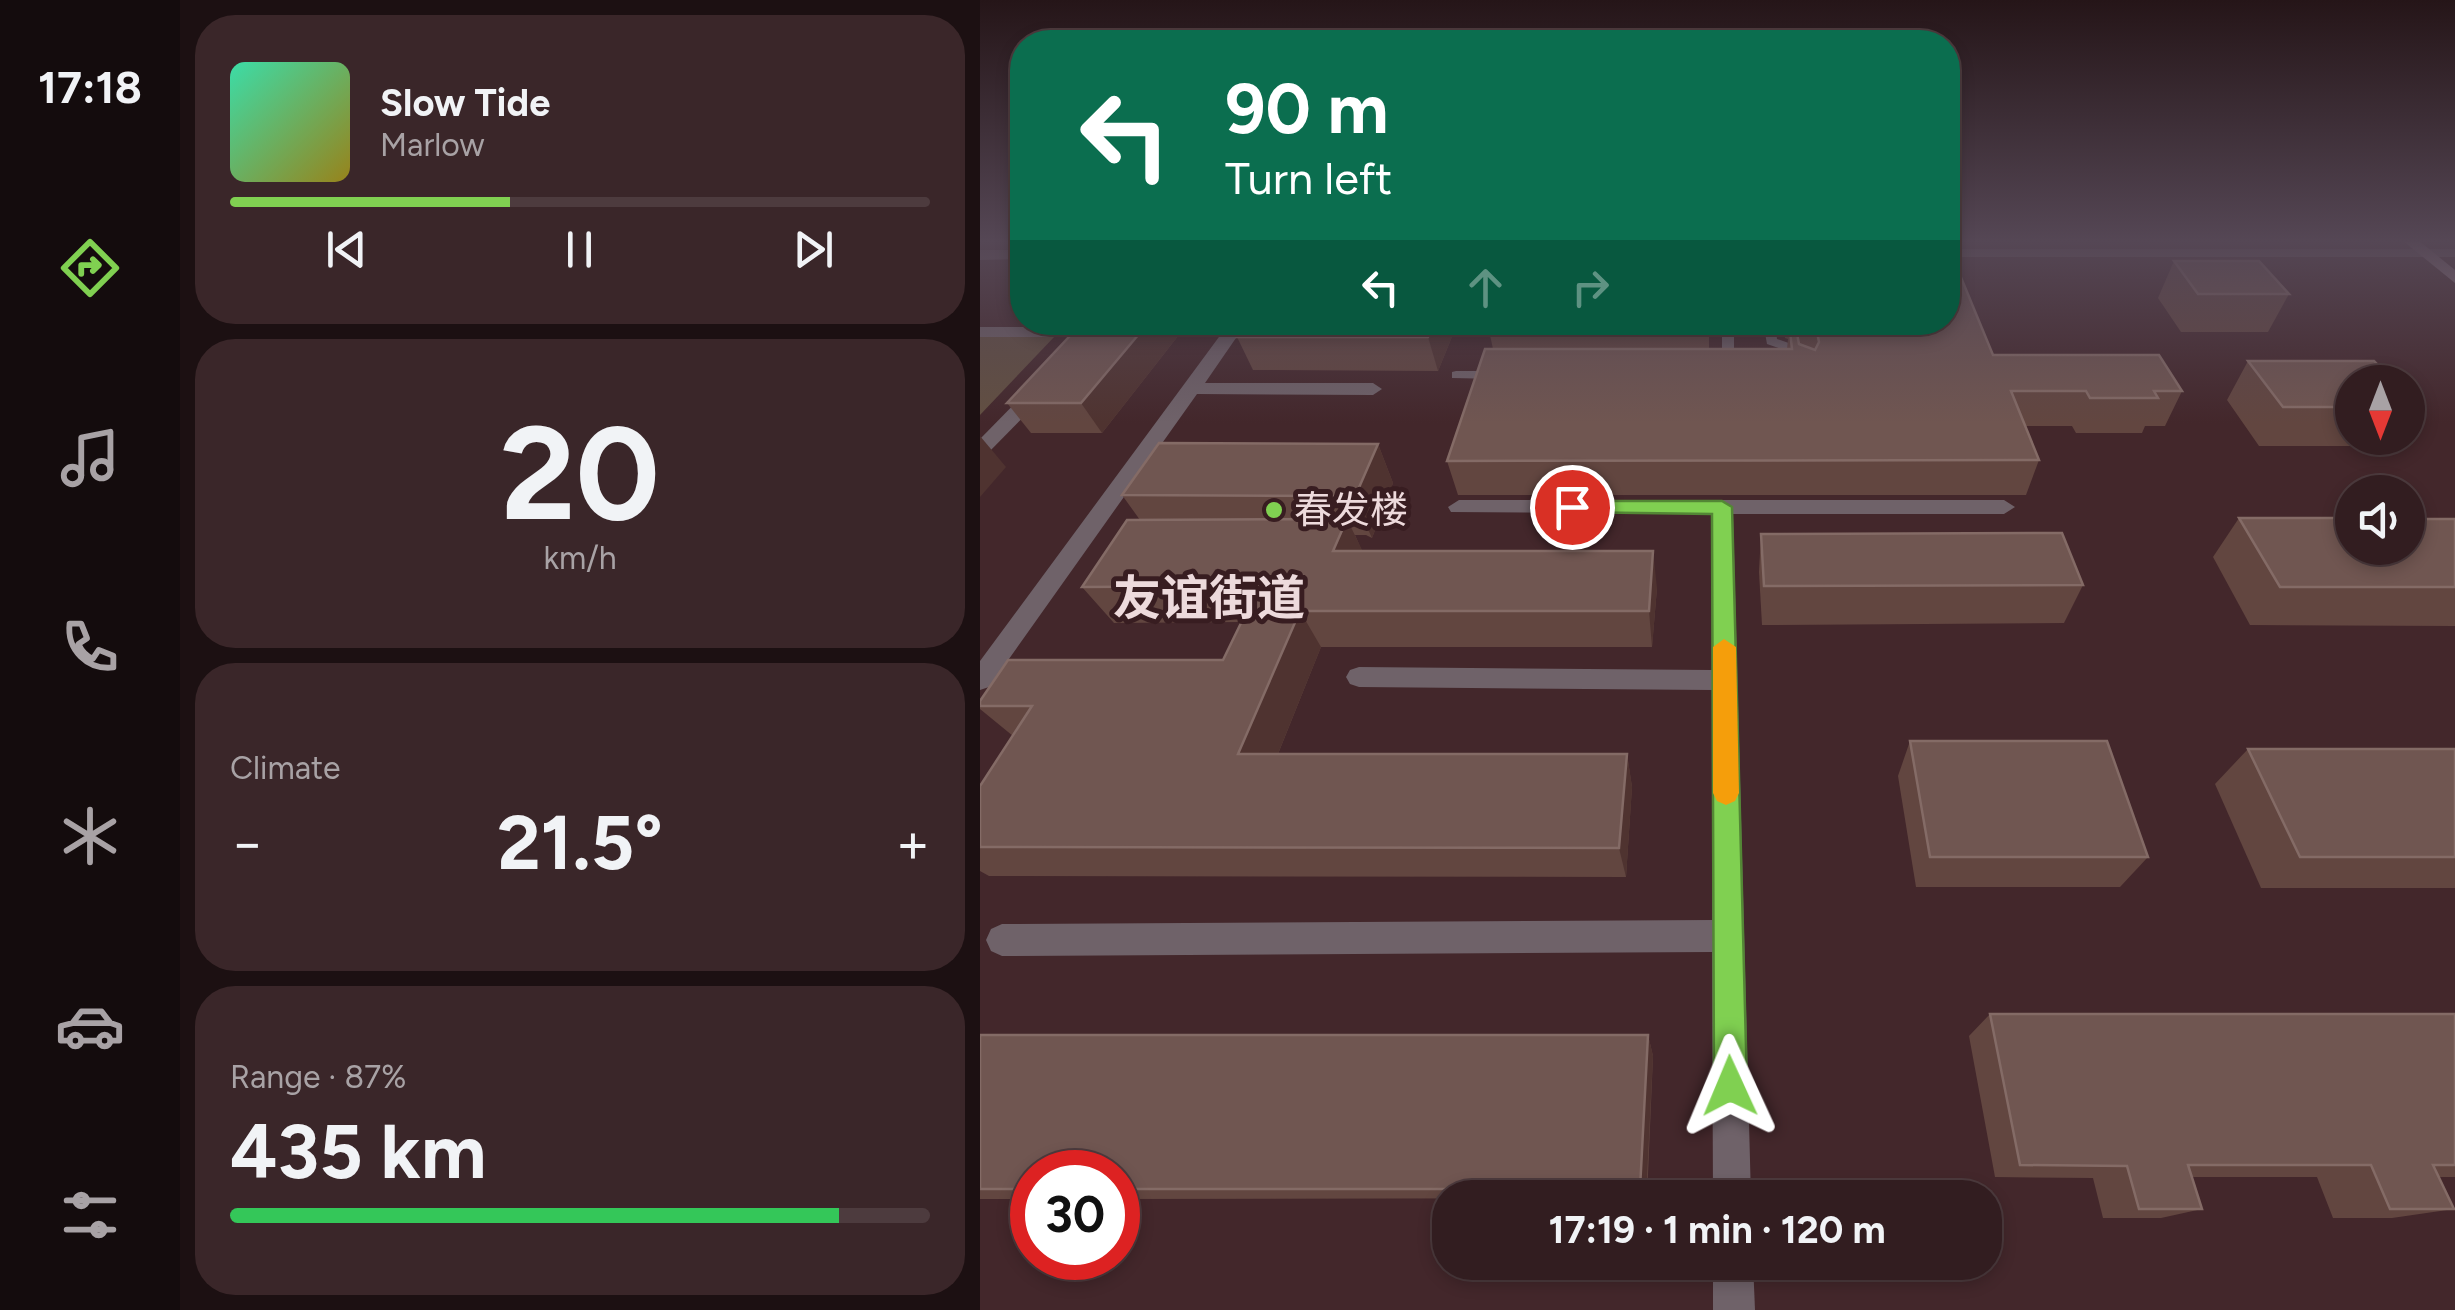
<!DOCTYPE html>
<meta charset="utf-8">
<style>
body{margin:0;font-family:Figtree,"Noto Sans SC",sans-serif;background:#3a2629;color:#f1f3f6;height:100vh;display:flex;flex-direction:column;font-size:38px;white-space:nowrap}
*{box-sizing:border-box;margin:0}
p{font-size:32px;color:#a8a2a5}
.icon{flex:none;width:55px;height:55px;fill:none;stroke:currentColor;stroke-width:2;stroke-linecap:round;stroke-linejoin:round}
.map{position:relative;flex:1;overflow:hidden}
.drawer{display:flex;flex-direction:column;gap:15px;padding:15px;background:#1c1012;width:800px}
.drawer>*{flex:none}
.top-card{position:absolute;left:30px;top:30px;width:950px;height:305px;border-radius:40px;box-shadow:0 5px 15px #0003,0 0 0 2px #4d3b3e;background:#0b6e4f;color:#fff;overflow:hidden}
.needle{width:65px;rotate:180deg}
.controls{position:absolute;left:1355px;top:365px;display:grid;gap:20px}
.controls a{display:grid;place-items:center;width:90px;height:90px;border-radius:50%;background:#321d20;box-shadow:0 5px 15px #0003,0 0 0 2px #4d3b3e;font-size:50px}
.speed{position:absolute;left:30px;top:1150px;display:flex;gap:20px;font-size:50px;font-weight:700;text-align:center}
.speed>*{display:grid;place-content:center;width:130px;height:130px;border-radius:50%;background:#321d20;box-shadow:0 5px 15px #0003,0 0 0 2px #4d3b3e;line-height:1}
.speed .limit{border:15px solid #d22;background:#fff;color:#111}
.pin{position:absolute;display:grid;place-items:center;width:85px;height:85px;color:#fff;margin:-42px;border:5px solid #fff;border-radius:50%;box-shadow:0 2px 10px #0007}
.me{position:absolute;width:110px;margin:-55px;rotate:359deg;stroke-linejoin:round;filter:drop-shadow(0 0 8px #0008)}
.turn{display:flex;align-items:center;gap:35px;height:210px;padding:0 50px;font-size:45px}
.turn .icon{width:130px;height:130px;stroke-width:2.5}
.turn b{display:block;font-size:70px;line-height:85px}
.lanes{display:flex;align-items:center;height:95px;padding:0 50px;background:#0003;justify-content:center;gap:50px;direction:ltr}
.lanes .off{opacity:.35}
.big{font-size:75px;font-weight:700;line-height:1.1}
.drawer .card{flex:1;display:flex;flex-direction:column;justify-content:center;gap:15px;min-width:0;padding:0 35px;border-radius:40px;background:#3a2629}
.drawer .dial{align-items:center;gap:0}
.dial b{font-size:130px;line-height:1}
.song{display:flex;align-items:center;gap:30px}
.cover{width:120px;height:120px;border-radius:15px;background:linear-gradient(135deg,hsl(160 70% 55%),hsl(50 70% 35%))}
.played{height:10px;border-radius:5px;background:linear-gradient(90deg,#80d051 40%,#4d3b3e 40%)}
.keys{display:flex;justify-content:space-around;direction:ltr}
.heat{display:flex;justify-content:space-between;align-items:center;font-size:55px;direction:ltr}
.charge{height:15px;border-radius:8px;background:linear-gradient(90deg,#34c759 87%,#4d3b3e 0)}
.trip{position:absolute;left:452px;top:1180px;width:570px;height:100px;border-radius:40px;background:#321d20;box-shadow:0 5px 15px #0003,0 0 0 2px #4d3b3e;font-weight:700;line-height:100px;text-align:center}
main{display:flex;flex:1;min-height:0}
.menu{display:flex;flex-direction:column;width:180px;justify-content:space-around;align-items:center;background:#140c0d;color:#a8a2a5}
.menu .icon{width:70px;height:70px}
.menu .active{color:#80d051}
.menu b{font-size:45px;color:#f1f3f6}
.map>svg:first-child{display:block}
</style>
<main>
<nav class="menu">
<b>17:18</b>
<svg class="icon active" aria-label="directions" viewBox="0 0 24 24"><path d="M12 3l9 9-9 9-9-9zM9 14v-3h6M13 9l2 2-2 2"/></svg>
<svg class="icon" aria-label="music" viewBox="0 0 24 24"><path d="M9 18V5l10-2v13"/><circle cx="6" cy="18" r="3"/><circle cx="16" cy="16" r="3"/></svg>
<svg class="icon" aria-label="phone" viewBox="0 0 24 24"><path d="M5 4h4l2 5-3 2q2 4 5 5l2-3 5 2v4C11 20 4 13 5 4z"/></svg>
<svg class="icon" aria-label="climate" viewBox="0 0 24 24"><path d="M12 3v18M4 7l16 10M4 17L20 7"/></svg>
<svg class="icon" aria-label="car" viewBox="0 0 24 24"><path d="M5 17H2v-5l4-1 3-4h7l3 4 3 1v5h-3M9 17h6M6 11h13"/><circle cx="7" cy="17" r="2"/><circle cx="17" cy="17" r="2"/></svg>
<svg class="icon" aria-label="filters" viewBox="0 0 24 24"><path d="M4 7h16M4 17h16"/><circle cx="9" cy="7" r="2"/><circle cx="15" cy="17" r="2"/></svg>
</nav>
<section class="drawer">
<div class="card">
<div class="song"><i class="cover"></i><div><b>Slow Tide</b><p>Marlow</p></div></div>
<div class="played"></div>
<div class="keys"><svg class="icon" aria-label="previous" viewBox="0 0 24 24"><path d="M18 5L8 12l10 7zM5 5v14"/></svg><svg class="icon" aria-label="pause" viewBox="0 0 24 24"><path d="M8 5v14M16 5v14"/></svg><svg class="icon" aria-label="next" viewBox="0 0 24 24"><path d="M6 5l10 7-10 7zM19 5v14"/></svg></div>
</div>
<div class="card dial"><b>20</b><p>km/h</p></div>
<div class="card"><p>Climate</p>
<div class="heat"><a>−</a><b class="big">21.5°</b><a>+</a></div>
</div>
<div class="card"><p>Range · 87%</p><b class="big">435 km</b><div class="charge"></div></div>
</section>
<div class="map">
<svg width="1475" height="1310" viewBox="0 0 1475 1310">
<rect width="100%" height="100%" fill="#43272b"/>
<path fill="#624f41" d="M0 335H76L0 415Z"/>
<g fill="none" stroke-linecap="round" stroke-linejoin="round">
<g fill="#6f6269" fill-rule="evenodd">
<path d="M742 322H754V372L748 376 742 372Z"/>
<path d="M783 322H795L797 339 826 349 827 363H819L816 354 787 344Z"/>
<path d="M476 371H519L525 375 519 379 472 378V372Z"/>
</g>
<g fill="#6f6269" fill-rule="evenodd">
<path d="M250 322H267L225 383H393L402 389 393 395 217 394 9 687 0 690V661Z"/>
<path d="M0 327H111L119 332 102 347 93 342 97 337H0Z"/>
<path d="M59 384 68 390 66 394 7 454 0 456V439L52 386Z"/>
<path d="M479 500H1024L1035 507 1024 514H753L771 1198H733L732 952 22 956 11 951 6 940 11 929 22 924 732 920V690L379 687 370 684 366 677 370 670 379 667 732 670 731 514 471 512 468 507Z"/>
<path d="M733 1262H773L775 1310H733Z"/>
</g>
<g fill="#6f6269" fill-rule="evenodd">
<rect x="968" y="249" width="507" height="8"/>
<path d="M0 250H42V259L0 260Z"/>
</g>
<path fill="#927e88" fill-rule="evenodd" d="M1422 240H1438L1475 270V283Z"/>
</g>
<g fill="#624640">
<path d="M1194 261 1309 294 1288 332H1201L1178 298Z"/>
<path d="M103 322H209L122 433H51L27 403Z"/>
<path d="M267 322H478L458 371 273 370 257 337Z"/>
<path d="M729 322V349H807L808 339 805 338 803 322H968L1013 355 1202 391 1185 426H1165L1162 433H1096L1092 426H1045L1059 460 1046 495H478L467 461 513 349 510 335Z"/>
<path d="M1268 361 1372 382V438H1413L1407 446H1279L1247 400Z"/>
<path d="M1428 397 1437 407 1428 419Z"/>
<path d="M398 444 413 483 392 538 386 535H375L382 551 677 588 672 647H341L298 754H647L652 787 646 877 9 876 0 871V786L33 736 0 709V701L243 660 261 622 134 623 102 587 160 520 142 495Z"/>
<path d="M1259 518 1475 519V626L1270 625 1233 557Z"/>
<path d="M781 534 1103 585 1084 623 782 625 779 572Z"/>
<path d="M930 741 1168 857 1140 887H936L918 776Z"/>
<path d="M1268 749H1475V888H1281L1235 784Z"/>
<path d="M1010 1014H1475V1177H1459L1474 1209 1412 1218H1353L1337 1177H1212L1222 1209 1181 1218H1123L1113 1178 1015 1177 989 1036Z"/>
<path d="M0 1035H668L673 1056 667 1198 138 1199V1172H52V1199H0Z"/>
</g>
<g fill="#4f3330">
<path d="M169 322H209L122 433 101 403Z"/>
<path d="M455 322H478L458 371 448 337Z"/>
<path d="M0 436 26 467 0 497Z"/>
<path d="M398 444 413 483 392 538 374 499Z"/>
<path d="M367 519 385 556 353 551Z"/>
<path d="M673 551 677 588 672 647 669 611Z"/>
<path d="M320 611 341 647 285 786 258 754Z"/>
<path d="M647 754 652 787 646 877 639 848Z"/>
<path d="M668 1035 673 1056 666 1198 660 1189Z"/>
</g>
<g fill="#705651" stroke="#846b66" stroke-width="2.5">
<path d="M968 258H973L1013 355H1179L1202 391H1174L1178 398H1110L1106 391H1031L1059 460 467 461 505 349H812L809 322H813L815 323 819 344 835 350 839 342 835 322H968Z"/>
<path d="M1194 261H1279L1309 294H1218Z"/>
<path d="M103 322H169L101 403H27Z"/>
<path d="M267 322H455L448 337H257Z"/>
<path d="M514 322H728L729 334 510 335Z"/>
<path d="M1268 361H1394L1414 382H1372V407H1303Z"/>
<path d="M1428 397 1437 407H1428Z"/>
<path d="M179 443 398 444 374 499 368 496 142 495Z"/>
<path d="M1259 518H1372V548H1428V519H1475V587H1300Z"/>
<path d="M367 519 353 551H673L669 611H320L258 754H647L639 848 0 847V786L52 706H0V701L28 660H243L279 586 102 587 147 520Z"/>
<path d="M1082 533 1103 585 784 586 781 534Z"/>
<path d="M930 741H1127L1168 857H950Z"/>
<path d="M1268 749H1475V857H1320Z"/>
<path d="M1010 1014H1475V1165H1453L1474 1209H1410L1391 1165H1208L1222 1209H1159L1147 1166 1040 1165Z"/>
<path d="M0 1035H668L660 1189H138V1172H52V1189H0Z"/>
</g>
<linearGradient id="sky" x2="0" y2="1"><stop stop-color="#251518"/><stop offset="0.57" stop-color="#554755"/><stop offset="1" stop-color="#554755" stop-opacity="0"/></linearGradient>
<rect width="1475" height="423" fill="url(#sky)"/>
<path fill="#80d051" stroke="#538735" stroke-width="2.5" d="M592 501H742L752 507 767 1086 762 1097 750 1102 739 1097 734 1086 732 514 585 512 582 507Z"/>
<path fill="#f59e0b" d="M744 639 756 647 759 793 755 801 746 805 737 801 733 793V647Z"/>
<circle fill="#80d051" stroke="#381d21" stroke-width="4" cx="294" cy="510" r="10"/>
<g text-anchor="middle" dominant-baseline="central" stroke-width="10" stroke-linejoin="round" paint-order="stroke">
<g font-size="38" fill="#eddadc" stroke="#381d21" text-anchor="start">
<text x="314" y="510">春发楼</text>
</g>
<g font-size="48" font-weight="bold" fill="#eddadc" stroke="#381d21">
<text x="229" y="598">友谊街道</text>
</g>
</g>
</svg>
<div class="controls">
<a><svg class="needle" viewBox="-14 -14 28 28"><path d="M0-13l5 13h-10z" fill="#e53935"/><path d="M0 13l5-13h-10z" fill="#a8a2a5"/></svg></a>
<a><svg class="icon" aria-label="sound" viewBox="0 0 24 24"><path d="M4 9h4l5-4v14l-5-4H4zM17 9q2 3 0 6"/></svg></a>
</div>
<div class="speed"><div class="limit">30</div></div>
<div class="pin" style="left:592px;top:507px;background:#d93025"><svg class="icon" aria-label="arrive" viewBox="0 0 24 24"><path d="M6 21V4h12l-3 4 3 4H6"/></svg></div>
<svg class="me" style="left:750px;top:1086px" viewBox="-20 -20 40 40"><path d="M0-17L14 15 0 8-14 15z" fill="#80d051" stroke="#fff" stroke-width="4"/></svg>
<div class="trip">17:19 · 1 min · 120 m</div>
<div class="top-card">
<div class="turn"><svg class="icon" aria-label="left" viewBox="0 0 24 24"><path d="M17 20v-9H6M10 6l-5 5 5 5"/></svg><div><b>90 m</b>Turn left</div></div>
<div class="lanes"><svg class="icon" aria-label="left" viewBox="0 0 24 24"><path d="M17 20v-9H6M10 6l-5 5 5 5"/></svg><svg class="icon off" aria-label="ahead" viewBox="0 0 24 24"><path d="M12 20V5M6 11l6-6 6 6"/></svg><svg class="icon off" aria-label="right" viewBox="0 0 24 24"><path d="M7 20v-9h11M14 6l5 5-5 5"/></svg></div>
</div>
</div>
</main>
